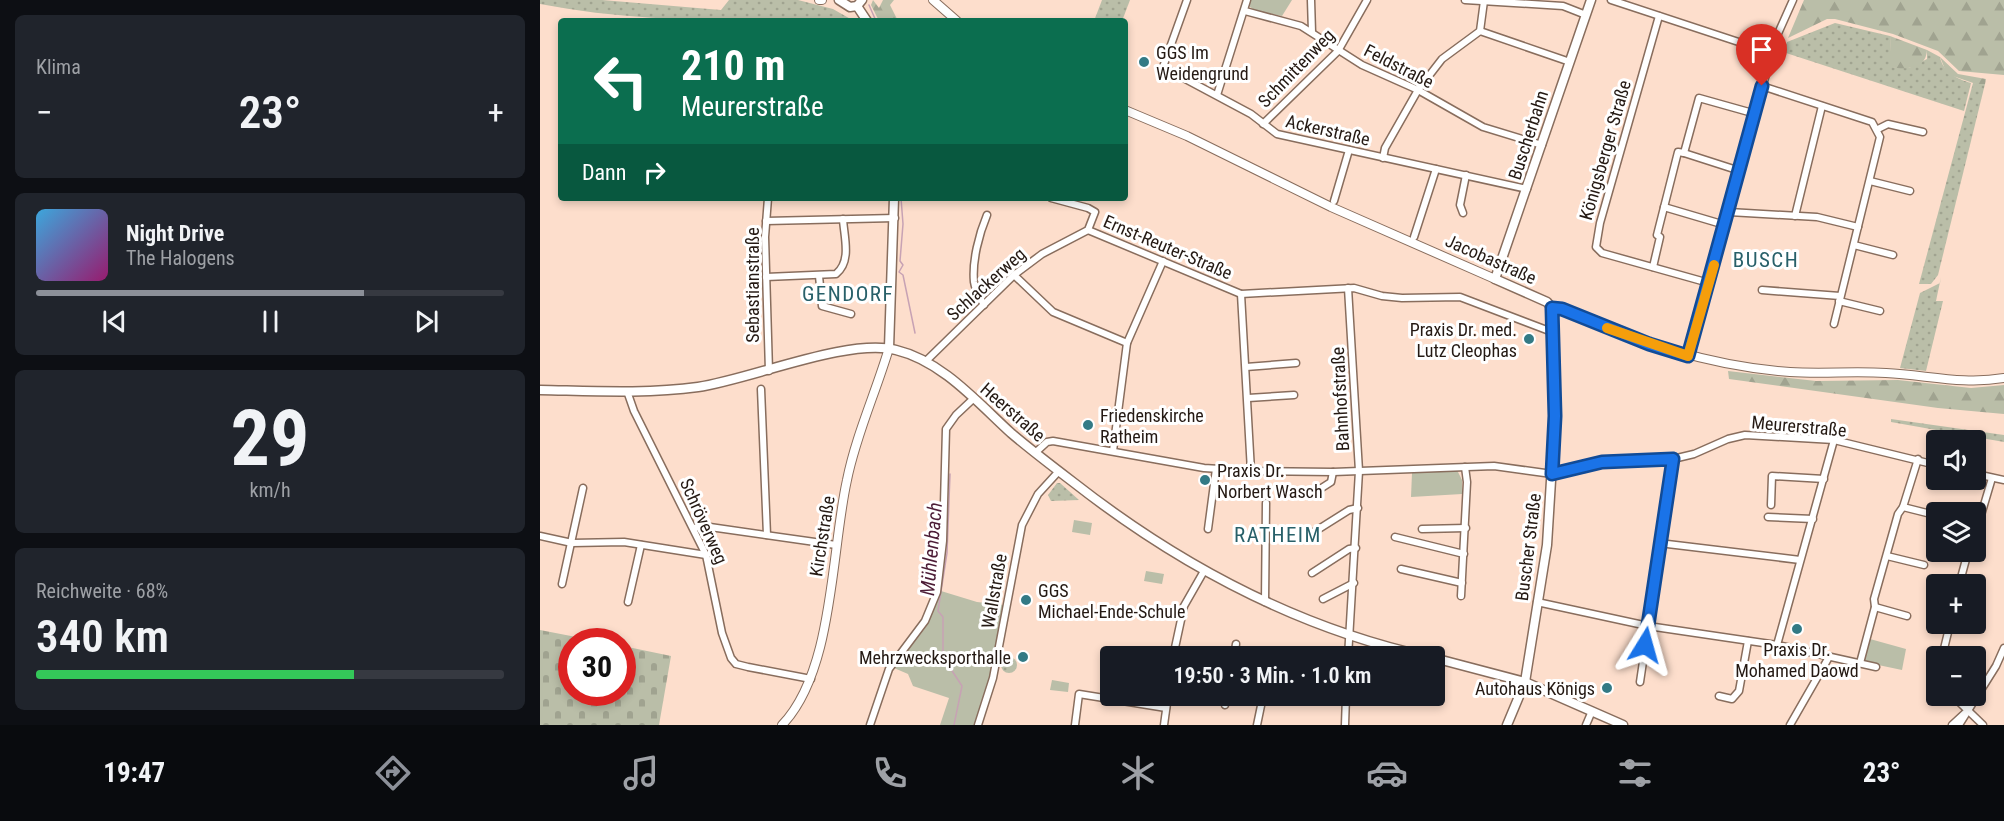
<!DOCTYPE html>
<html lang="de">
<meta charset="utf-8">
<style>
body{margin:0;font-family:"Roboto Condensed",sans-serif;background:#20242c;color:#f1f3f6;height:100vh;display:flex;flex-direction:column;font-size:22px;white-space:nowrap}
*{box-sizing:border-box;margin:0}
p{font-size:20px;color:#9ea1a6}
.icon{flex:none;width:33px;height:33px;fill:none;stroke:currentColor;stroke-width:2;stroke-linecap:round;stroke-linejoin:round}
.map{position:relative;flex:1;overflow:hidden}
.sheet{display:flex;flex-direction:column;gap:15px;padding:15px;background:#0d0f14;width:540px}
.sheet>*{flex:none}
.hud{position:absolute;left:18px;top:18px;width:570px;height:183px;border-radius:6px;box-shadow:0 3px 9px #0003;background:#0b6e4f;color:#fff;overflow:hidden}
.controls{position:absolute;left:1386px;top:430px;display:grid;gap:12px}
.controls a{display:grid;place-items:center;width:60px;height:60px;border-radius:6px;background:#171b24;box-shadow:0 3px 9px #0003;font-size:30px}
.speed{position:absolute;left:18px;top:628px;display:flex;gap:12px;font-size:30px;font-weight:700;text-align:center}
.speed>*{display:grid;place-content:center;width:78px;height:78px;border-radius:50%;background:#171b24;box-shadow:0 3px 9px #0003;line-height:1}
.speed .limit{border:9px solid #d22;background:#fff;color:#111}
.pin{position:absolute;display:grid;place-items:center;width:51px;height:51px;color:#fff;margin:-62px -26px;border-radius:50% 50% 50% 0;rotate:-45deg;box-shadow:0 0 6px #0007}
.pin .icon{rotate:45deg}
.me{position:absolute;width:66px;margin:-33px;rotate:8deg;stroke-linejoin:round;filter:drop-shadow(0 0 4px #0008)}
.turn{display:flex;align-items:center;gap:21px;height:126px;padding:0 24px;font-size:27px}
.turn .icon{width:78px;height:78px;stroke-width:2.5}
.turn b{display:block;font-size:42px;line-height:51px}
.then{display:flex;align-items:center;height:57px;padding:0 24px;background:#0003;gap:12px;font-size:22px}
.big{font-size:45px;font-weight:600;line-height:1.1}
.sheet .card{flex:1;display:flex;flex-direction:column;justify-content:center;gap:9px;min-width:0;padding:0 21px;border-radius:9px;background:#20242c}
.sheet .dial{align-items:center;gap:0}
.dial b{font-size:78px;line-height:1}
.song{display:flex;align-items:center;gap:18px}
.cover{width:72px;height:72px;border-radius:9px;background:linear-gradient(135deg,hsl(200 70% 55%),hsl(320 70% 35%))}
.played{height:6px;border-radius:3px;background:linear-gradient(90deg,#8c9099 70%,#363941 70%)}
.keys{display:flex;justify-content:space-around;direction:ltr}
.heat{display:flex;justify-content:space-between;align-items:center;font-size:33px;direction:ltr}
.charge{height:9px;border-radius:4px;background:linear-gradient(90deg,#34c759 68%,#363941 0)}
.trip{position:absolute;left:560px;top:646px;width:345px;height:60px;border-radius:6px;background:#171b24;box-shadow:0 3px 9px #0003;font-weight:600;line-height:60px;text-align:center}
.tab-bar{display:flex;height:96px;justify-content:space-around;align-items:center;background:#090b0e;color:#9ea1a6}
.tab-bar .icon{width:42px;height:42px}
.tab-bar .active{color:#8c9099}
.tab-bar b{font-size:27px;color:#f1f3f6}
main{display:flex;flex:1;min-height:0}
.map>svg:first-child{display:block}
</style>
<main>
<section class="sheet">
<div class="card"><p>Klima</p>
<div class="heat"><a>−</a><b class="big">23°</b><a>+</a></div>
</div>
<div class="card">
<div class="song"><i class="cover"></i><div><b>Night Drive</b><p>The Halogens</p></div></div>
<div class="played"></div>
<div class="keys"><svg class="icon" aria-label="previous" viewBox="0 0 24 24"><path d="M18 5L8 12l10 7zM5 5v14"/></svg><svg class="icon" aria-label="pause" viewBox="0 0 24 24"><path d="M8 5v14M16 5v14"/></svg><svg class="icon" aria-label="next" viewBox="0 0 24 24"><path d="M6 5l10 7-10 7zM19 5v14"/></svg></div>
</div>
<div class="card dial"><b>29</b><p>km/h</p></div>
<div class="card"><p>Reichweite · 68%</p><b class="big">340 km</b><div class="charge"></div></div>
</section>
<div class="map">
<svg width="1464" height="725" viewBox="0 0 1464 725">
<defs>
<pattern id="grass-dots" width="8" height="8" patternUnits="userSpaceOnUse" patternTransform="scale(1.5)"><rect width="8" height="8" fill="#babea8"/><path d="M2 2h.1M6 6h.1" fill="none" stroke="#a0a390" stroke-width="1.8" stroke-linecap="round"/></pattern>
<pattern id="forest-firs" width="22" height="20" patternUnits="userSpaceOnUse" patternTransform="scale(1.5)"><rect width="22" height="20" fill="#babea8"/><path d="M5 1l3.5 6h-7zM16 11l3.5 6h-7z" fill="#a0a390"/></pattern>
<pattern id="cemetery-stones" width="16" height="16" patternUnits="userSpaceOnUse" patternTransform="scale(1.5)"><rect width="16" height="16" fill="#babea8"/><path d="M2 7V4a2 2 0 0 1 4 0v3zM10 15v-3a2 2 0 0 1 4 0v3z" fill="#a0a390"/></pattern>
</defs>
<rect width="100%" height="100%" fill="#fddecc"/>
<g fill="url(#grass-dots)">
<path d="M0 0H62L181 10 189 0H258L293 9 314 21C209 21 103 24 0 4Z"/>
<path d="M562 0H590L582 21H554Z"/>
<path d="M1295 23 1350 36 1352 67 1369 68 1387 59V50L1400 57C1403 72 1417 79 1431 83L1424 111 1243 52 1247 42Z"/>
<path d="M1433 83 1445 84 1398 275 1391 284H1379Z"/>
<path d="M1401 277 1396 301H1403L1386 371 1360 368 1380 293 1400 283Z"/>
<path d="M1351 419 1464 435V442L1351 422Z"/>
<path d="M517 483H520L539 500 511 501 508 495Z"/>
<circle cx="469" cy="665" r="8"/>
</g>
<g fill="url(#forest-firs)">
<path d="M333 0 339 8 343 0H354L350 5 358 21H339L331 5Z"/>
<path d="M1264 0H1464V75L1419 71 1398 51 1353 34 1295 19H1287L1248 38Z"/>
<path d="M1350 36 1387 50C1386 69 1367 70 1351 67Z"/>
<path d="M1400 57 1418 74 1446 79 1445 84H1436L1407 74Z"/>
<path d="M1188 371 1276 381 1358 380 1431 388 1464 385V414L1398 408 1189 379Z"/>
</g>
<path fill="url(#cemetery-stones)" d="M0 630 62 642H32V693H82L83 646 131 656 119 725H0Z"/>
<g fill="#babea8">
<path d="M710 0H752L742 16 714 10 709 6Z"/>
<path d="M917 470 922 480V494L871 497 872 473Z"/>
<path d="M534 520 552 523 550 535 532 532Z"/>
<path d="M606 571 624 574 622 584 604 581Z"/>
<path d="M401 591 437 602 464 605 451 675 434 725H400L409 698 373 686 368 674 354 668 386 627Z"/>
<path d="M1330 639 1366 649 1362 670 1324 662Z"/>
<path d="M512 680 529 683 528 692 510 690Z"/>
</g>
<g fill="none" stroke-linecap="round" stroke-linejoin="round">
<g stroke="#c7a2b4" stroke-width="1.5">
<path d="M329 5 336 21"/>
<path d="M361 198 363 224 360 261 363 265 359 272 363 275 375 333"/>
<path d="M410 474 407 553 398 611 403 617V657L422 686 414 725"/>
</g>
<g stroke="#886d5d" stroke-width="9">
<g id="minor">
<path d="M647 0 623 67 711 114 737 134 987 189"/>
<path d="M771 0 772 32"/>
<path d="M925 0 1023 6 1046 15"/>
<path d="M1071 0 1232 53"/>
<path d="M705 11 761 26 822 65 878 90 943 127 1002 145"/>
<path d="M1119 16 1060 223 1056 247 1062 253 1169 283"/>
<path d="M940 31 1030 62"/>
<path d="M1222 86 1332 122 1340 137 1294 324"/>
<path d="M677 95 707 0"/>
<path d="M723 124 798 51 827 0"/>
<path d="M1338 129 1348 124 1383 132"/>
<path d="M1144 153 1200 171"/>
<path d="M843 158 845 148 878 90 902 59 940 31 944 1"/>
<path d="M1330 181 1370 191"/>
<path d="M228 198 225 237 229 371"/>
<path d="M794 201 809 150"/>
<path d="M1124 207 1185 225"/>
<path d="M1189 212 1277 217 1318 227"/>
<path d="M923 213 920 205 926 175"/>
<path d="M1255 216 1282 106"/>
<path d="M226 221 355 218"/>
<path d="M548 230 701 294 814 288 842 296 862 298 920 297 1012 332"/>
<path d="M874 237 896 169"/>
<path d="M1314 245 1353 255"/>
<path d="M1113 267 1120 237 1117 235 1138 152 1144 153 1159 98 1216 114"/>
<path d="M474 275 513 312 587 343"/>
<path d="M279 276 282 306 311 314"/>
<path d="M226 277 296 274C312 261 304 237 303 219"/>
<path d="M1222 290 1300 296"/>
<path d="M701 294 711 471"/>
<path d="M1299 301 1340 311"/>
<path d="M444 305C440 298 435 290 434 282 432 261 439 234 447 215"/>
<path d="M1148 356 1236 38 1253 0"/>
<path d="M386 361 474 275 502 254 548 230 555 212 548 208 511 198"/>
<path d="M706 367 756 363"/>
<path d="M221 389 227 535"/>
<path d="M87 391 94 411 166 555 182 633 191 658 196 664 208 667 271 679"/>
<path d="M708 398 754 395"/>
<path d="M573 451 587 343 623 261"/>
<path d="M495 453 507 442 513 441 664 468 711 471 793 472 954 466 1012 474 1062 463 1133 459 1154 454 1188 439 1205 435 1294 440 1396 465"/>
<path d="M1436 474 1464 480"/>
<path d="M769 496 791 482 793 472"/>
<path d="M1231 505 1232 476 1284 479"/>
<path d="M1363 507 1387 513"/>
<path d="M1228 517 1273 519"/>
<path d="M154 528 163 526 296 545"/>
<path d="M668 529 676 469"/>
<path d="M882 529 926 528"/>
<path d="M774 532 809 510 818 508"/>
<path d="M1436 532 1452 478"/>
<path d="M0 536 32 543 84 542 166 555"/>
<path d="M855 537 924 554"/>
<path d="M1119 543 1260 560"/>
<path d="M1347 556 1384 565"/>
<path d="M861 569 922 583"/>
<path d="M772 573 809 549 816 548"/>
<path d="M22 584 43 488"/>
<path d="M1419 585 1428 552"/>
<path d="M921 596 927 482 925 467"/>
<path d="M783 599 814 583"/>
<path d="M88 602 101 545"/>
<path d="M725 602 726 503"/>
<path d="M997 602 1108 626 1237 645 1336 667"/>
<path d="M1335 607 1367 616"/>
<path d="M1237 645 1294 440"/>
<path d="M633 657 644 606 664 571"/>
<path d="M694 657 696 644"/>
<path d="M808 657 819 471 808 288"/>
<path d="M1402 657 1410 624"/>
<path d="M1320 663 1335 607 1334 599 1358 514 1363 507 1378 459"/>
<path d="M1396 670 1393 677 1396 680"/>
<path d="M1100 682 1133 459"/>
<path d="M1179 696 1192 699 1199 691 1208 641"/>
<path d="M1413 696 1443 725"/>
<path d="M685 705 687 696"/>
<path d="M330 725 349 669 385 621 397 592 403 541 406 429 416 415 433 399"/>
<path d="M438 725 453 678 482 525 498 494 519 471"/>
<path d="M535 725 539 694 626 708"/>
<path d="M624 725 628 696"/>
<path d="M717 725 723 696"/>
<path d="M805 725 806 696"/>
<path d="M1046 725 1052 711"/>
<path d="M1250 725 1289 657"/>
<path d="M1412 725 1425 713"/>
<path d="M1419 725 1456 666 1464 648"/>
</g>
</g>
<g stroke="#886d5d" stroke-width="10">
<g id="tertiary">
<path d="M279 0H282"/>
<path d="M393 0 417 21"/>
<path d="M585 110 647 136 791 207 955 279"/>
<path d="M1012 308 1022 309C1098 341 1166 366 1250 372 1282 374 1314 371 1346 373 1387 375 1423 385 1464 378"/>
<path d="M242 725C294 671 291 551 307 480 316 435 336 392 349 348"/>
</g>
</g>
<g stroke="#886d5d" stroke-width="11">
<g id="secondary">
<path d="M299 0 310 7 317 6 322 0"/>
<path d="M317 6 327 21"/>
<path d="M349 348 354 198"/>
<path d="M0 390C53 391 106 394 158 387 212 379 307 338 356 350 402 361 437 402 471 433 491 450 512 466 533 482 639 565 757 628 889 657"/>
<path d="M894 658 985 682 1083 725"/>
<path d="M967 725 985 682 1007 545 1015 416 1012 308 1007 302 955 279 1051 0"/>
</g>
</g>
<use href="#minor" stroke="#fff" stroke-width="6"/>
<use href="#tertiary" stroke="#fff" stroke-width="8"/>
<use href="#secondary" stroke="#fff" stroke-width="8"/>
</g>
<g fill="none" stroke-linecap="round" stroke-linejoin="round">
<g stroke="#114b97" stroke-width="15">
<path id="route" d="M1105 645 1133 459 1062 462 1012 474 1015 416 1012 308 1022 309 1109 344 1148 356 1222 86"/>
</g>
<use href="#route" stroke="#1a73e8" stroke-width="10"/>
<path stroke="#f59e0b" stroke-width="10" d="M1067 328 1148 356 1174 265"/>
</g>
<g fill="#337a85" stroke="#fff" stroke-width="2">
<circle cx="604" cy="62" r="6"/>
<circle cx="989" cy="339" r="6"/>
<circle cx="548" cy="425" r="6"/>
<circle cx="665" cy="480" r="6"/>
<circle cx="486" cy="600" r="6"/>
<circle cx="1257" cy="629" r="6"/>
<circle cx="483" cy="657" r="6"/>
<circle cx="1067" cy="688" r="6"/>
</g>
<g text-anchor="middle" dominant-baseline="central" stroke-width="6" stroke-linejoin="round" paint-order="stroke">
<g font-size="18" fill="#241913" stroke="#fff" text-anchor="start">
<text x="616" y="52">GGS Im<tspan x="616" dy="21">Weidengrund</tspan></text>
<text x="977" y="329" text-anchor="end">Praxis Dr. med.<tspan x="977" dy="21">Lutz Cleophas</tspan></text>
<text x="560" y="415">Friedenskirche<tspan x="560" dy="21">Ratheim</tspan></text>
<text x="677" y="470">Praxis Dr.<tspan x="677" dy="21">Norbert Wasch</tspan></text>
<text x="498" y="590">GGS<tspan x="498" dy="21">Michael-Ende-Schule</tspan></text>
<text x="1257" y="649" text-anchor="middle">Praxis Dr.<tspan x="1257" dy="21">Mohamed Daowd</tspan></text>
<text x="471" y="657" text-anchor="end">Mehrzwecksporthalle</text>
<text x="1055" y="688" text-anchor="end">Autohaus Königs</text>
</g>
<g font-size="18" fill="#241913" stroke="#fff">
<text transform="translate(859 66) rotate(27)">Feldstraße</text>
<text transform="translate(756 68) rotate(-46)">Schmittenweg</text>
<text transform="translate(788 130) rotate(13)">Ackerstraße</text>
<text transform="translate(988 135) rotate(-72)">Buscherbahn</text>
<text transform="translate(1065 150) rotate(-74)">Königsberger Straße</text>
<text transform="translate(628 247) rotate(23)">Ernst-Reuter-Straße</text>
<text transform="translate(951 259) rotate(24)">Jacobastraße</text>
<text transform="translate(446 284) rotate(-42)">Schlackerweg</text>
<text transform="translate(212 285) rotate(-90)">Sebastianstraße</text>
<text transform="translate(800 399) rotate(-93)">Bahnhofstraße</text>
<text transform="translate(473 412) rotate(41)">Heerstraße</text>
<text transform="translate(1259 426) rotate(5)">Meurerstraße</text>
<text transform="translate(164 521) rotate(66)">Schröverweg</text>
<text transform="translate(282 536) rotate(-81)">Kirchstraße</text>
<text transform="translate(988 547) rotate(-83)">Buscher Straße</text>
<text transform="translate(454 591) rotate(-80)">Wallstraße</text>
</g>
<g font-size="20" font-style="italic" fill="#4c1c36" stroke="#fff">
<text transform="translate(391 549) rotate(-85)">Mühlenbach</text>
</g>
<g font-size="21" letter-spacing="1.5" fill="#286069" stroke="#fff">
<text x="1226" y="260">BUSCH</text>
<text x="308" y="294">GENDORF</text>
<text x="738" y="535">RATHEIM</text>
</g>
</g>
</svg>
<div class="controls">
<a><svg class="icon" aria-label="sound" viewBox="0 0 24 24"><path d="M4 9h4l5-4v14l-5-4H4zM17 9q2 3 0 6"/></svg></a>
<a><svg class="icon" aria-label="layers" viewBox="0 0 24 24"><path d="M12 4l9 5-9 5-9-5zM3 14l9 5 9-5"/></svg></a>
<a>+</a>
<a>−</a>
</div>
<div class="speed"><div class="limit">30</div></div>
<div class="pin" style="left:1222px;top:86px;background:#d93025"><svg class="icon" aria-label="arrive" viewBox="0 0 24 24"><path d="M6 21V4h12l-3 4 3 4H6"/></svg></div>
<svg class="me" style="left:1105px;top:645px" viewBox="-20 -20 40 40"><path d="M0-17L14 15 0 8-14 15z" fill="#1a73e8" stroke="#fff" stroke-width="4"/></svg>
<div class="trip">19:50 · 3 Min. · 1.0 km</div>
<div class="hud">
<div class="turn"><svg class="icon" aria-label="left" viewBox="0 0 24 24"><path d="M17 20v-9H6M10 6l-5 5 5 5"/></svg><div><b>210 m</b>Meurerstraße</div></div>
<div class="then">Dann<svg class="icon" aria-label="right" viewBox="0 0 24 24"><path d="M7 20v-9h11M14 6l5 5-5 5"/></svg></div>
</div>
</div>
</main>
<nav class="tab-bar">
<b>19:47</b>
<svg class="icon active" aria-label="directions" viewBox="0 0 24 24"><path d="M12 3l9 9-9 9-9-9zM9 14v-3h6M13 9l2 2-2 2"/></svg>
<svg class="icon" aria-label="music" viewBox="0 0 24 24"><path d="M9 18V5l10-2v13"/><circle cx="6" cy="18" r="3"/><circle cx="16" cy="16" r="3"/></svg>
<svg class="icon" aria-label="phone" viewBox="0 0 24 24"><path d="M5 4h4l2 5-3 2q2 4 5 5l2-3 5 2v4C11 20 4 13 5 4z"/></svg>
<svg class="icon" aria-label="climate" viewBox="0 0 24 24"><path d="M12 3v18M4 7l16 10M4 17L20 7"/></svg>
<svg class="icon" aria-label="car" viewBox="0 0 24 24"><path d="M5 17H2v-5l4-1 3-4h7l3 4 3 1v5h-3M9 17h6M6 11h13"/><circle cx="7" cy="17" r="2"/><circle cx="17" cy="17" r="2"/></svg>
<svg class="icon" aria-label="filters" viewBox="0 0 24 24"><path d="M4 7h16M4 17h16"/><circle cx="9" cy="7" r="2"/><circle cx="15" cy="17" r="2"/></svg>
<b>23°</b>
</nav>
